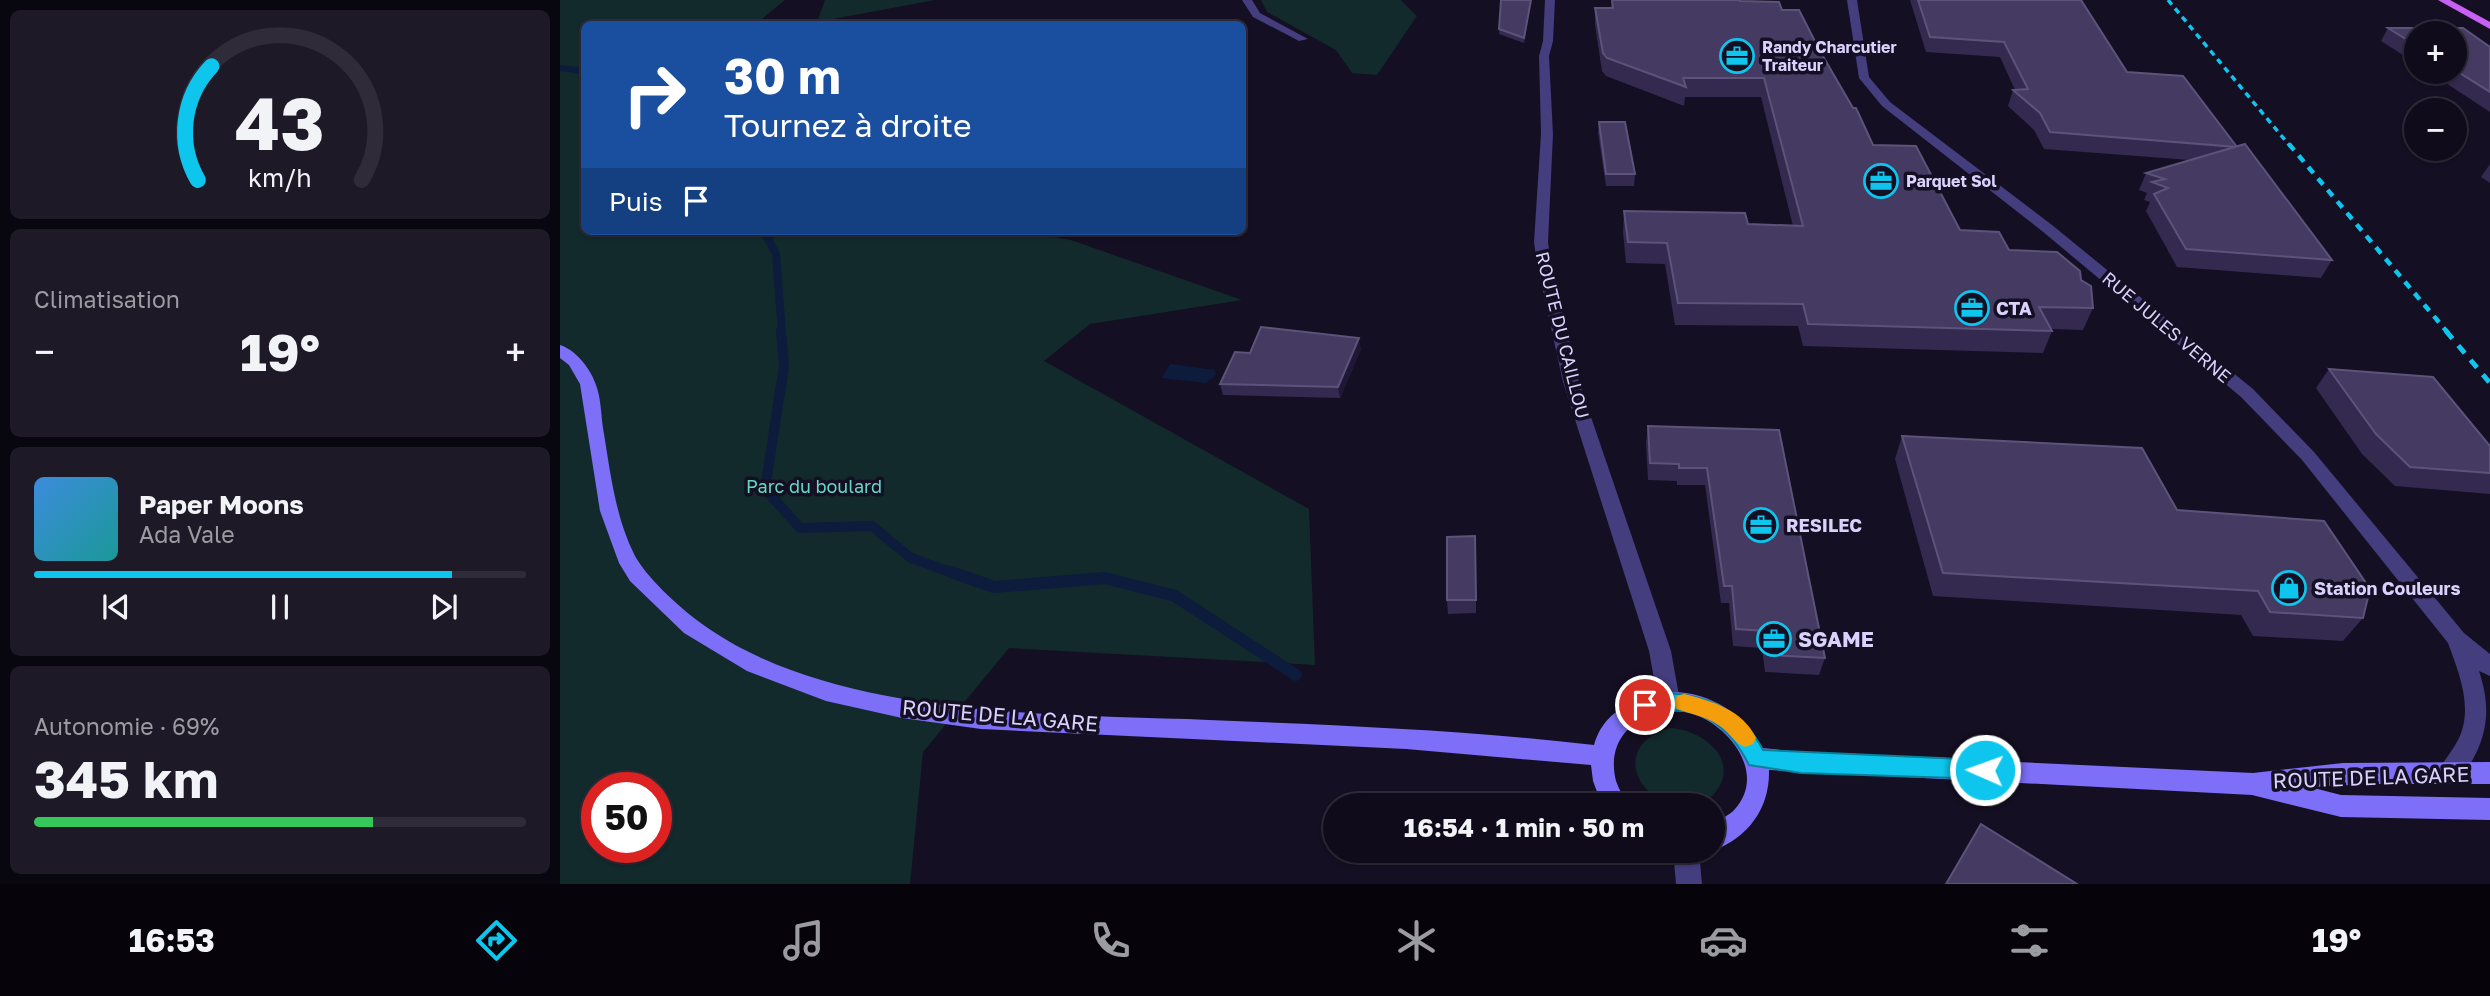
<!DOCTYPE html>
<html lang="fr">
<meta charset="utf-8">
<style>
body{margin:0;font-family:"Golos Text",sans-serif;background:#1d1927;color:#f1f3f6;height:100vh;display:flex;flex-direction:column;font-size:26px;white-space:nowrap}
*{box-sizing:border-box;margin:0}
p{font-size:23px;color:#9b9ba2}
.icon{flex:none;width:38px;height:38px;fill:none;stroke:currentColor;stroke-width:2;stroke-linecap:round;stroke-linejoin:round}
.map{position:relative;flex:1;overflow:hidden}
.sheet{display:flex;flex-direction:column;gap:10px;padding:10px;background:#08060e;width:560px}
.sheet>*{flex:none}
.guide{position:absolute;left:21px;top:21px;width:665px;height:214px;border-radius:10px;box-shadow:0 2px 5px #0004,0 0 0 2px #2f2b39;background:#1a4fa0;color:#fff;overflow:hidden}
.controls{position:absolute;left:1844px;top:21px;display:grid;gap:14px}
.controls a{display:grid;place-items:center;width:63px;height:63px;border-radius:50%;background:#0f0b1a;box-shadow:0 2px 5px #0004,0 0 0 2px #2f2b39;font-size:35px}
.speed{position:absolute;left:21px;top:772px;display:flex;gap:14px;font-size:35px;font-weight:700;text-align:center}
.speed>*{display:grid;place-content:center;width:91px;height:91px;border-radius:50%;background:#0f0b1a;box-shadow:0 2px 5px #0004,0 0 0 2px #2f2b39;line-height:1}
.speed .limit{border:10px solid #d22;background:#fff;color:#111}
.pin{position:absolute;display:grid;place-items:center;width:60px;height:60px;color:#fff;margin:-30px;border:4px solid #fff;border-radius:50%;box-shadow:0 2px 7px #0007}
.me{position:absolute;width:77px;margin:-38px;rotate:272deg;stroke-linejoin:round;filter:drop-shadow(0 0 5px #0008)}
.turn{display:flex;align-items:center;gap:24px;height:147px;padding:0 28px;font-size:32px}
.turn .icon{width:91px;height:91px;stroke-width:2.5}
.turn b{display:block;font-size:49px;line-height:60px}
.then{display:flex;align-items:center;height:66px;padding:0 28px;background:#0003;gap:14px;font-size:26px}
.big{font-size:52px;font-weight:700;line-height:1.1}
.sheet .tile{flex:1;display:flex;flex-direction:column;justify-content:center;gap:10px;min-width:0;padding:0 24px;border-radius:10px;background:#1d1927}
.sheet .dial{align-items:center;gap:0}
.dial svg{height:182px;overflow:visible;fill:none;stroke:#2f2b39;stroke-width:7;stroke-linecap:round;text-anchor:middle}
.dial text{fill:#f1f3f6;stroke:none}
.song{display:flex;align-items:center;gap:21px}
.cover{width:84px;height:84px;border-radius:10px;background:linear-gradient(135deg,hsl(210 70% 55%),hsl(180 70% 35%))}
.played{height:7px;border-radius:4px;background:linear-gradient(90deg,#0ec6ed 85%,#2f2b39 85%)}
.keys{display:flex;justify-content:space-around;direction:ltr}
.heat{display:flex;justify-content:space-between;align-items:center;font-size:38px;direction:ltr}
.charge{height:10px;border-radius:5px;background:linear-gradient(90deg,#34c759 69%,#2f2b39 0)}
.trip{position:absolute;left:763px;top:793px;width:402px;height:70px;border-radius:35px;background:#0f0b1a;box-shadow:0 2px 5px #0004,0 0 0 2px #2f2b39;font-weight:700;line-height:70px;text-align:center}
.menu{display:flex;height:112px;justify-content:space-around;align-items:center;background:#06040a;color:#9b9ba2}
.menu .icon{width:49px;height:49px}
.menu .current{color:#0ec6ed}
.menu b{font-size:32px;color:#f1f3f6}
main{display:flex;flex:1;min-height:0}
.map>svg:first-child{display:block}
</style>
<main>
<section class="sheet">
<div class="tile dial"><svg viewBox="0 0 100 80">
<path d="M14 69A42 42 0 1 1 86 69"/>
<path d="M14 69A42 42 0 0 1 20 19" stroke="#0ec6ed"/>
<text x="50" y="56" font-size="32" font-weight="700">43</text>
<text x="50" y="72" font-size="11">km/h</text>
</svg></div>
<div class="tile"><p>Climatisation</p>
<div class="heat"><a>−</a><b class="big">19°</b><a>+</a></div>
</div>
<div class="tile">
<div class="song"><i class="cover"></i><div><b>Paper Moons</b><p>Ada Vale</p></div></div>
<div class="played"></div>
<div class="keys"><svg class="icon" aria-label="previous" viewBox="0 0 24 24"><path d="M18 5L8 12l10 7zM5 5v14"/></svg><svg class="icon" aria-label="pause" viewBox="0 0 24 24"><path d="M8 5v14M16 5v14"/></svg><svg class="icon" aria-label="next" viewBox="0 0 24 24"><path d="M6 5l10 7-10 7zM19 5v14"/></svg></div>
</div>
<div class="tile"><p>Autonomie · 69%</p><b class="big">345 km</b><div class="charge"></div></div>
</section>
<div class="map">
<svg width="1930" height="884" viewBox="0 0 1930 884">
<rect width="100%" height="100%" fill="#140f22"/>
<g fill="#122a2b" fill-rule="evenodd">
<path d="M0 0H225L196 24H24V231H462L511 240 682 300 530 324 484 361 749 509 755 665 449 648 363 752 350 884H0ZM37 788H96V847H37Z"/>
<path d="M265 0H375L257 22Z"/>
<path d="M701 0H841L857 16 817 75 792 73 776 50 707 12Z"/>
<path d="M1111 728C1155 732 1187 774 1142 804 1075 815 1048 743 1111 728Z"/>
</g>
<path fill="#0d1b3d" d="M610 364 655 370 656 375 646 383 601 378Z"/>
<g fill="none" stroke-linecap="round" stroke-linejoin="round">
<path stroke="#0d1b3d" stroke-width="6" d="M0 68 24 71"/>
<path stroke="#0d1b3d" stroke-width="8" d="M204 231 216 254 222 333"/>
<path stroke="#0d1b3d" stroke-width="10" d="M221 331 224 366 205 489 240 528 312 526 351 558 396 574"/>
<path stroke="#0d1b3d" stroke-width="12" d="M391 572 434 587 545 578 615 596 736 675"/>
<g fill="#443d7e" fill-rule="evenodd">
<path d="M682 0H692L700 13 748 39 739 41 693 17Z"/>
<path d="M985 0H995L993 41 989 56 993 134 988 242 991 264 1019 382 1111 651 1120 701 1117 708 1109 711 1101 708 1098 701 1089 651 1003 382 977 264 974 242 981 134 979 56 983 41Z"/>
<path d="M1287 0H1297L1309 77 1330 102 1492 225 1693 389 1754 452 1904 633 1930 654V676L1919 671C1930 704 1929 731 1912 761 1906 771 1900 780 1889 784L1881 781 1877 773C1883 761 1892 752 1898 740 1914 709 1899 673 1888 643L1742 460 1681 397 1482 231 1322 106 1299 78Z"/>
<path d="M1113 850H1139L1142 884H1116Z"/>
</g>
<path fill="#7d6ff7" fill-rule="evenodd" d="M0 345C16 350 31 369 36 385 41 398 41 414 43 428 50 470 55 516 74 554 85 576 118 606 138 621 269 719 492 714 649 720 778 725 906 730 1034 745 1041 720 1059 706 1083 699 1091 696 1101 692 1109 692 1149 691 1185 714 1202 748L1241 752 1693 773 1783 763 1930 762V784H1813L1750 787 1781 795 1930 798V820L1781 817 1692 795 1209 770C1210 808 1189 837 1153 851V824C1160 819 1170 815 1175 809 1206 774 1171 728 1136 715 1123 710 1107 711 1094 715 1063 724 1048 749 1056 781 1059 790 1064 797 1068 805H1042L1033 781 1031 765 846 749 421 729 342 718 266 701 187 671 124 633 70 581 59 563 40 511 20 384 9 365 0 358Z"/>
<path fill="#c960f6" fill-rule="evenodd" d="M1878 0H1890L1930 22V29Z"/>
<path stroke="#0ec6ed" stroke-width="3.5" stroke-dasharray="6 5" stroke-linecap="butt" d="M1608 0 1730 146"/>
<path stroke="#0ec6ed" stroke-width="4.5" stroke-dasharray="8 7" stroke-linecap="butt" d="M1729 144 1888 333"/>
<path stroke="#0ec6ed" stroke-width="5" stroke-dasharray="10 9" stroke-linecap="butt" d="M1886 331 1930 383"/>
</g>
<g fill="#34294f">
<path d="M941 0H971L964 43 939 34Z"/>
<path d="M1052 0H1179L1180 1 1222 10 1260 51 1313 145 1400 230 1521 280 1533 308 1523 330 1491 329 1492 331 1483 353 1243 346 1238 326 1115 325 1105 264 1066 263 1063 232 1064 211 1188 224 1233 226 1201 97H1125L1124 106 1046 76 1042 71 1035 25V8H1051Z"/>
<path d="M1350 0H1521L1567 72 1677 147 1772 260 1761 278 1617 267 1586 211 1590 202 1584 200 1587 193 1579 190 1586 173 1630 160 1484 149 1474 130 1448 106 1453 90H1455L1440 57 1366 52Z"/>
<path d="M1828 28H1903L1930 47V112L1869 72H1895V33H1857V64L1821 41Z"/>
<path d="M1039 122 1075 174 1074 186H1046L1038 133Z"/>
<path d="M1930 164V183L1921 177Z"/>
<path d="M801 349 780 398 663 395 660 384 690 353Z"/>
<path d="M1769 369 1930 446V494L1835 486 1802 454 1756 388Z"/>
<path d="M1088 426 1219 430 1265 658 1259 675 1205 672 1202 648 1173 646 1169 603H1161L1145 485H1117V481L1088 480 1086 443Z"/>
<path d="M1342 436 1617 510 1803 618 1783 641 1693 636 1681 615 1373 596 1335 459Z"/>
<path d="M916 550V613L888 614 887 600Z"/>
</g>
<path fill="#1f1735" d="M799 338 801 349 780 398 778 387Z"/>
<g fill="#453b62" stroke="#5d537a" stroke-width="2">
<path d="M941 0H971L964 38 939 29Z"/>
<path d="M1052 0H1179L1180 1 1219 2 1222 10H1239L1260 51 1293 108H1296L1313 145 1356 146 1400 230 1439 232 1449 250 1497 252 1520 271 1521 280 1531 286 1533 308 1479 307 1492 331 1248 324 1243 304 1118 303 1107 243 1068 242 1064 211 1185 213 1188 224 1243 226 1204 78H1123L1126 87 1047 58 1043 53 1035 8H1053Z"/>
<path d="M1358 0H1521L1567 72 1623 76 1677 147 1490 132 1480 113 1453 90 1468 89 1444 42 1370 37Z"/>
<path d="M1828 28H1903L1930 47V92L1895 70V33H1857V46Z"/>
<path d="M1039 122H1065L1075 174H1046Z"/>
<path d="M1685 144 1772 260 1626 249 1594 194 1608 188 1592 182 1605 179 1586 173Z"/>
<path d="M701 327 799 338 778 387 660 384 675 352 690 353Z"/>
<path d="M1769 369 1873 377 1930 446V473L1850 467 1816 434Z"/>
<path d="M1088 426 1219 430 1265 658 1209 655 1206 631 1176 629 1172 586H1164L1147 468H1119V464L1090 463Z"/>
<path d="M1342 436 1582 448 1617 510 1764 521 1810 589 1803 618 1710 612 1698 591 1383 573Z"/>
<path d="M915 536 916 600H887V537Z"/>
<path d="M1421 824 1517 884H1386Z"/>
</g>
<path fill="#0ec6ed" stroke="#09819a" stroke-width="2" d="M1109 693C1151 696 1183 712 1203 750L1425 760 1433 763 1436 770 1433 776 1425 779 1241 773 1189 765C1173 733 1149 710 1111 710 1099 710 1089 716 1078 712L1075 705 1078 699Z"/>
<path fill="#f59e0b" d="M1124 694C1152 701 1183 710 1196 738L1193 744 1185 747C1175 743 1172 736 1164 729 1150 717 1133 715 1117 709L1114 703 1117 696Z"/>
<defs>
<g id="office-ring" transform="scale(1.75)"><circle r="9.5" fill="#140f22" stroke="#0ec6ed" stroke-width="1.5"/><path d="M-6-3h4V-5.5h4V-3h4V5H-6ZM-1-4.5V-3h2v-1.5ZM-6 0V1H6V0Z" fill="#0ec6ed"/></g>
<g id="shop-ring" transform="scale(1.75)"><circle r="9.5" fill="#140f22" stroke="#0ec6ed" stroke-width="1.5"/><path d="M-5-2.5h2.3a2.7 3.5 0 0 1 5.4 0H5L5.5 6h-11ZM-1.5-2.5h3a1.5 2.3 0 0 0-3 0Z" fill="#0ec6ed"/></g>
</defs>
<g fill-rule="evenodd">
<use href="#office-ring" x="1177" y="56"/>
<use href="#office-ring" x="1321" y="181"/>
<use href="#office-ring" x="1412" y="308"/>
<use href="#office-ring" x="1201" y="525"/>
<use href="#shop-ring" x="1729" y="588"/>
<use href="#office-ring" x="1214" y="639"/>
</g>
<g text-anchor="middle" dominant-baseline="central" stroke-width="7" stroke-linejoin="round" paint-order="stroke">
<g font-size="16" font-weight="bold" fill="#dad2fc" stroke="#140f22" text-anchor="start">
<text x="1202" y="47">Randy Charcutier<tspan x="1202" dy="18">Traiteur</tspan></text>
<text x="1346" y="181">Parquet Sol</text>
</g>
<g font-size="18" font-weight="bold" fill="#dad2fc" stroke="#140f22" text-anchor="start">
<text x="1436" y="308">CTA</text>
<text x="1226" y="525">RESILEC</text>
<text x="1754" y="588">Station Couleurs</text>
</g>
<g font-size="18" fill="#dad2fc" stroke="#140f22">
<text transform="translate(1607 327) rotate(40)">RUE JULES VERNE</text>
<text transform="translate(1003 335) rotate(76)">ROUTE DU CAILLOU</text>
</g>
<g font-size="18" fill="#63d8c3" stroke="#140f22">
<text x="254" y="486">Parc du boulard</text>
</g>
<g font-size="21" font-weight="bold" fill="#dad2fc" stroke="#140f22" text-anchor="start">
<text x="1238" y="639">SGAME</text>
</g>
<g font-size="21" fill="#dad2fc" stroke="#140f22">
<text transform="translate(440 715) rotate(5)">ROUTE DE LA GARE</text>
<text transform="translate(1811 777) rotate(-2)">ROUTE DE LA GARE</text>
</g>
</g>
</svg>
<div class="controls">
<a>+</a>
<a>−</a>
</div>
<div class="speed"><div class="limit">50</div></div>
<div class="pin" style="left:1085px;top:705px;background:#d93025"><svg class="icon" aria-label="arrive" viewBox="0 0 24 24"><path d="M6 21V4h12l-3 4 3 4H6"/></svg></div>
<svg class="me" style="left:1425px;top:770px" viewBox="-20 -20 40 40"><circle r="17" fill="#0ec6ed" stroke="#fff" stroke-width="3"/><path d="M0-11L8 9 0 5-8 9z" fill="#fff"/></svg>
<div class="trip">16:54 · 1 min · 50 m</div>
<div class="guide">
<div class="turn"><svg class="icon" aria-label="right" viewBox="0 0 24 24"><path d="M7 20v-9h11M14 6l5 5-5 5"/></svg><div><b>30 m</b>Tournez à droite</div></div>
<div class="then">Puis<svg class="icon" aria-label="arrive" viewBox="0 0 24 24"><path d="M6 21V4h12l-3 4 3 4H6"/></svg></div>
</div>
</div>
</main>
<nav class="menu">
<b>16:53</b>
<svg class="icon current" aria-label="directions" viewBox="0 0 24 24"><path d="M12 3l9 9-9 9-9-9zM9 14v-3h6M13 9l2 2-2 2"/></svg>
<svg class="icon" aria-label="music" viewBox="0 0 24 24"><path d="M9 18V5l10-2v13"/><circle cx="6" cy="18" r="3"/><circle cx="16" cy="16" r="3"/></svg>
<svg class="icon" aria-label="phone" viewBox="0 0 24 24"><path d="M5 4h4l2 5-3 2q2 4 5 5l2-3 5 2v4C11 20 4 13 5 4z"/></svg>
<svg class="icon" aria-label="climate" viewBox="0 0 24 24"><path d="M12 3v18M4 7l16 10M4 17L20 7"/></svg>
<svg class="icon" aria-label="car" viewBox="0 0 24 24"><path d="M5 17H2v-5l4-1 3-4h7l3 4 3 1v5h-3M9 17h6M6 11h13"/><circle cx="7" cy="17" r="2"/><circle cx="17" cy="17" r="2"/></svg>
<svg class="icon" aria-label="filters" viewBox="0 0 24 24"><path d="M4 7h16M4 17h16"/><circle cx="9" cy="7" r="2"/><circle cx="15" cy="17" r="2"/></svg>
<b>19°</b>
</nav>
